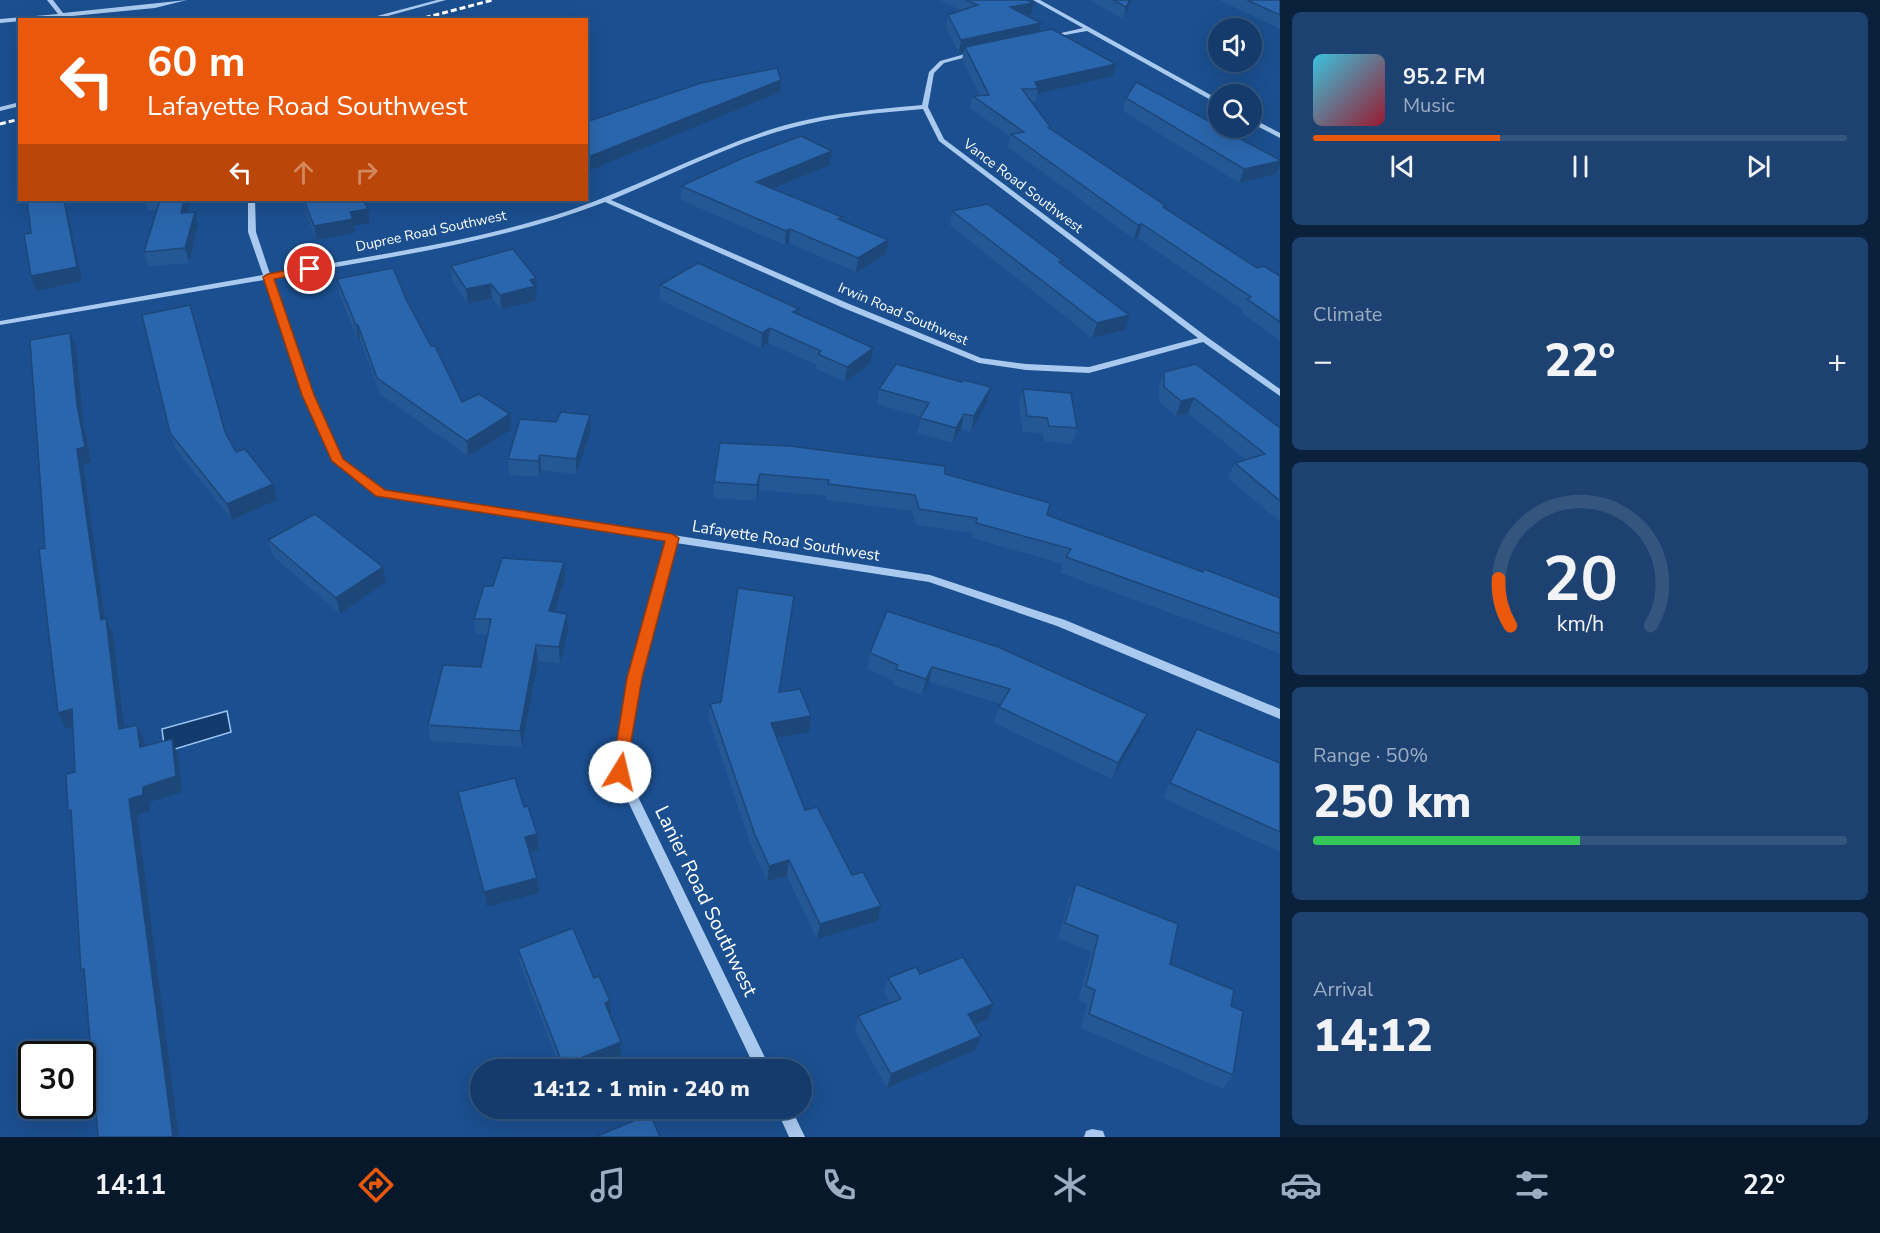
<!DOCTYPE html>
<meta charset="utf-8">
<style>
body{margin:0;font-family:"Nunito Sans",sans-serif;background:#1d4271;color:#f1f3f6;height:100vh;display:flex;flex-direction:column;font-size:22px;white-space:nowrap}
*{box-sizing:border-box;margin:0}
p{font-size:20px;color:#9dadc1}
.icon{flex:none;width:33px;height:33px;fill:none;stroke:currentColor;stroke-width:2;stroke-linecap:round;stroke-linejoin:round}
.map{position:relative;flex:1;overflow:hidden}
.details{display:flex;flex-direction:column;gap:12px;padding:12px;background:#0b203b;width:600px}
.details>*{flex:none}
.guide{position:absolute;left:18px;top:18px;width:570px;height:183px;border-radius:0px;box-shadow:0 6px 24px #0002,0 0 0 2px #33557e;background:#ea580c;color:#fff;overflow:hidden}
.buttons{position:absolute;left:1208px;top:18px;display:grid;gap:12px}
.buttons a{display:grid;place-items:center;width:54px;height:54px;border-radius:50%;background:#143b6b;box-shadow:0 6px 24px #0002,0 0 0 2px #33557e;font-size:30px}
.speed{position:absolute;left:18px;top:1041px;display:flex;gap:12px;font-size:30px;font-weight:700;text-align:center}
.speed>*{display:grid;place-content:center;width:78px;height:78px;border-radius:50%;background:#143b6b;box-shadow:0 6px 24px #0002,0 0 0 2px #33557e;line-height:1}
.speed .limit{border:3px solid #111;border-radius:9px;background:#fff;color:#111}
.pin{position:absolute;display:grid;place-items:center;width:51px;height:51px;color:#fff;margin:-26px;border:3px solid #fff;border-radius:50%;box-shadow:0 2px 6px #0007}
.me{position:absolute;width:66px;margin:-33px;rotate:9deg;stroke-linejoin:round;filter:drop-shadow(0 0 4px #0008)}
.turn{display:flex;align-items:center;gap:21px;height:126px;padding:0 30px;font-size:27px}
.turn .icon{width:78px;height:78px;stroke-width:2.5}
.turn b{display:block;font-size:42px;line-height:51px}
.lanes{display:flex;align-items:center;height:57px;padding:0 30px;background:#0003;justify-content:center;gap:30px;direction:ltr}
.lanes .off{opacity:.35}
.big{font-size:45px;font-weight:800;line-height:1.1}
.details .card{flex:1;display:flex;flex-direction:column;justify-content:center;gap:9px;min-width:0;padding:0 21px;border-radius:9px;background:#1d4271}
.details .dial{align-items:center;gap:0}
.dial svg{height:156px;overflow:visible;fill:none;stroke:#33557e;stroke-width:7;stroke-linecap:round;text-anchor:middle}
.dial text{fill:#f1f3f6;stroke:none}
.song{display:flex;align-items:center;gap:18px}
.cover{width:72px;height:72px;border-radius:9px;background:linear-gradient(135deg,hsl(190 70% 55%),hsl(350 70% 35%))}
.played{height:6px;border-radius:3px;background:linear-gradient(90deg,#ea580c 35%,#33557e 35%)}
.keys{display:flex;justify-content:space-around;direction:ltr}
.heat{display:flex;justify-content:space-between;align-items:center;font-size:33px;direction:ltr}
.charge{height:9px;border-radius:4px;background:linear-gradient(90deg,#34c759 50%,#33557e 0)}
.trip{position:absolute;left:470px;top:1059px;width:342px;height:60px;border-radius:30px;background:#143b6b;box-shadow:0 6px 24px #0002,0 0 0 2px #33557e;font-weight:800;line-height:60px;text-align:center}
.dock{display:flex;height:96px;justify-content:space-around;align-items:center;background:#08182b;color:#9dadc1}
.dock .icon{width:42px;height:42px}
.dock .on{color:#ea580c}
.dock b{font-size:27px;color:#f1f3f6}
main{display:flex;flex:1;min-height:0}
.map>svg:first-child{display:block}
</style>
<main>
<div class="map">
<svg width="1280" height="1137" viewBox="0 0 1280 1137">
<rect width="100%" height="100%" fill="#1b4f8f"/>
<path fill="#123a6d" stroke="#9cc4f0" stroke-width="1.5" d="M227 711 231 732 165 752 162 729Z"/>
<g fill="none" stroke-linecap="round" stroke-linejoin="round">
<g fill="#a9c9ee" fill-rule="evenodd">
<path d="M47 0H53L63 13 187 0 155 8 0 23V19L58 14Z"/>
<path d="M437 0H446L373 20H362Z"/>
<path d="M1033 0H1040L1218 99V104L1087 31 1048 38V36L1083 28Z"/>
<path d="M976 51 979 53 978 54 944 63 934 73 928 107 944 139 1207 337 1280 389V396L1203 342 1089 373 1026 370 979 363 841 307 605 202C499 243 383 258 272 278L312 395 342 459 384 490 930 575 1065 620 1280 709V719L1057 626 929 582 676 543 641 677 626 772 771 1070H756L614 772 629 677 666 541 378 495 333 461 304 395 264 280 0 325V321L263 275 248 232V200H255L256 232 270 274C369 256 472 242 568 211 635 188 698 154 766 131 816 114 870 110 922 105L929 72 940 61ZM923 109 939 141 1198 338 1089 367 1026 364 981 358 847 303 611 200C670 176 729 144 791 128 834 116 879 113 923 109Z"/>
<path d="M20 102V106L0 111V107Z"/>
<path d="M1251 118 1280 133V138L1251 123Z"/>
<path d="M776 1108H791L805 1137H789Z"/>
<path d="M1092 1129 1103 1131 1105 1137H1084L1086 1131Z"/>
</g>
<g stroke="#fff" stroke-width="3" stroke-dasharray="6 3" stroke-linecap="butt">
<path d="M416 20 493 0"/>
<path d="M0 124 20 119"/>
</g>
</g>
<g fill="#245895">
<path d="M940 0H1027L1034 3 1031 15H1027L1039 32 1113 76 1037 94 1035 102H1032L1051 128V130L1166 206 1165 209 1257 268 1280 276V341L1242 313 1243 310 1138 238 1134 239 1008 147 1010 137 970 108 973 96 980 95 962 59 964 51 959 53 946 27 948 15 962 11Z"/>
<path d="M1090 0H1132L1123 19Z"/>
<path d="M1219 0H1280V29Z"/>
<path d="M1126 98 1276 174 1239 183 1123 111Z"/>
<path d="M832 151 830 165 772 189 841 220 886 254 856 272 789 243 785 245 681 200V186Z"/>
<path d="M145 200H190L187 213 198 226 189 263 148 266 144 252 157 210H148Z"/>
<path d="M303 200H363L368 209 370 223 354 226 355 233 316 240 305 208Z"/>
<path d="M952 211 1063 261 1062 264 1125 330 1092 338 950 225Z"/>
<path d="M451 266 537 293H535L536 301 501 309 492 298 468 304 452 280Z"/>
<path d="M337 279 407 301 462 402 511 430 468 456 380 394 360 339 358 340 339 293Z"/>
<path d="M660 285 798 315 873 348 871 363 845 382 816 369 817 365 768 343 761 348 660 300Z"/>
<path d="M1164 372 1280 428V522L1228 478 1235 463 1246 460 1188 413 1176 416 1159 402V387Z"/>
<path d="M962 382 991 387 987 402 971 432 961 429 952 443 917 433 921 417 877 404 879 389Z"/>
<path d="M1023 389 1077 428 1072 444 1044 441 1043 433 1023 432 1019 404Z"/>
<path d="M590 415 591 430 576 474 541 470 539 477 509 475 508 459 556 422Z"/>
<path d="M170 433H225L236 452 277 500 232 520 175 448Z"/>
<path d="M720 443 945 474 1047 515 1203 572 1280 598V653L1061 573 1063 564 972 538 973 533 916 525 912 511 826 500V496L759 490 756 501 713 498 714 482Z"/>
<path d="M268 540 386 582 340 614 273 556Z"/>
<path d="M565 578 555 612 567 614 568 630 560 663 538 661 522 747 431 741 428 725 481 667 488 635 476 634 474 619 493 586Z"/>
<path d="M794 596 780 692 809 732 777 737 805 810 852 875 881 906 878 921 817 939 787 876 767 881 753 851 709 720 710 704 721 702Z"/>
<path d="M887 611 1147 714 1140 729 1112 779 994 723 999 707 1001 704 929 682 922 695 893 685 894 681 867 669 870 653Z"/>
<path d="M1280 763V852L1163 798 1170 783Z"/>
<path d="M458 792 524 807 537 834 539 850 530 852 537 878 539 893 487 907 461 808Z"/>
<path d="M1076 884 1170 964 1231 1006 1233 1075 1223 1089 1081 1028 1087 1004 1078 1001 1091 952 1058 938 1069 899Z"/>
<path d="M518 949 594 978 610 1001 611 1016H610L621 1042V1056L589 1070H561L520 964Z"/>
<path d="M888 978 993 1004 988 1019 974 1024 981 1036 976 1050 887 1088 855 1031 858 1016 890 1003 884 992Z"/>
</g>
<g fill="#1d4779">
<path d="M1130 0H1132L1123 19 1126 7Z"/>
<path d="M1034 3 1031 15 1008 18 1010 7Z"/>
<path d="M1041 23 1038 35 965 47 964 51 959 53 961 40Z"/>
<path d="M1116 64 1113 76 1037 94 1038 89 1035 82Z"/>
<path d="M781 80 780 92 586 172V158Z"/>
<path d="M832 151 830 165 755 196 756 182Z"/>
<path d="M1280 161V164L1276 174 1239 183 1244 169Z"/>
<path d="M64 200 67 208 82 281 36 291 31 276Z"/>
<path d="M184 200H190L185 227 181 213Z"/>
<path d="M368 209 370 223 354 226 355 233 316 240 314 226 350 212Z"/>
<path d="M195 212 198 226 189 263 185 248Z"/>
<path d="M1142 224 1138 238 1134 239 1138 225Z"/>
<path d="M790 229 789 243 785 245 786 231Z"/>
<path d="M888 240 886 254 856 272 858 258Z"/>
<path d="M536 278 537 293H535L536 301 501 309 500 295 530 280Z"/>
<path d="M491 284 492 298 468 304 466 289Z"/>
<path d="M1129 315 1125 330 1092 338 1097 323Z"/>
<path d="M356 325H358L360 339 358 340Z"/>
<path d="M770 328 768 343 761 348 762 333Z"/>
<path d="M70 333 76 348 83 420 91 462 83 464 107 635 101 620 77 449V405Z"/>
<path d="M873 348 871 363 845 382 847 367Z"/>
<path d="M991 387 987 402 971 432 974 416Z"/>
<path d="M1194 398 1188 413 1176 416 1181 401Z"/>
<path d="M510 414 511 430 468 456 467 441Z"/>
<path d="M964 414 961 429 952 443 956 428Z"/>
<path d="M590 415 591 430 576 474V459Z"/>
<path d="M540 455 541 470 539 477 538 461Z"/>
<path d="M760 474 759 490 756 501 757 485Z"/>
<path d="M273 484 277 500 232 520 227 504Z"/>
<path d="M564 562 565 578 550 627 549 611Z"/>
<path d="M383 567 386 582 340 614 336 598Z"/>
<path d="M794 596 792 612 777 708 779 692Z"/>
<path d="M567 614 568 630 560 663 559 647Z"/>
<path d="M106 618 113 634 126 745 119 729Z"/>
<path d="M536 645 538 661 522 747 520 731Z"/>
<path d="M932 667 929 682 922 695 926 679Z"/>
<path d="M72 709 80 725 66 729 58 713Z"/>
<path d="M1147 714 1140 729 1112 779 1118 763Z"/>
<path d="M811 716 809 732 769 739 771 723Z"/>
<path d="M137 725 144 740 147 763 140 747Z"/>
<path d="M172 739 178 755 182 792 150 802V811L137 815 179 1137H173L129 799 143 787Z"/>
<path d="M537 834 539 850 527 853 525 837Z"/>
<path d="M789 860 787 876 767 881 769 866Z"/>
<path d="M537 878 539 893 487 907 484 892Z"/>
<path d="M881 906 878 921 817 939 820 924Z"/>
<path d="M610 1001 611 1016 605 1018V1003Z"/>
<path d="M993 1004 988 1019 963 1029 968 1014Z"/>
<path d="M981 1036 976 1050 887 1088 891 1074Z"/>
<path d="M621 1042V1056L589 1070H564L563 1065Z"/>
</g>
<g fill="#2a66ad" stroke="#1d4779" stroke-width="1.5">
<path d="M966 0H1027L1034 3 1010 7 1041 23 961 40 948 15 978 5Z"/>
<path d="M1113 0H1130L1126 7Z"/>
<path d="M1247 0H1280V15Z"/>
<path d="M1052 29 1116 64 1035 82 1038 89H1022L1051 128H1049L1166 206 1163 207 1257 268 1264 266 1280 276V322L1247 299 1251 297 1142 224 1138 225 1011 134 1024 132 973 96 989 95 965 47Z"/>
<path d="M777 68 781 80 586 158V122L701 83Z"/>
<path d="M1136 82 1218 126V128H1220L1280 160V161L1244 169 1126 98Z"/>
<path d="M801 136 832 151 756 182 842 217 838 219 888 240 858 258 790 229 786 231 681 186 745 157Z"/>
<path d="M27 200H64L77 267 31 276 24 234 31 233Z"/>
<path d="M160 200H184L181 213 195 212 185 248 144 252Z"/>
<path d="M304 200H363L368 209 350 212 353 219 314 226Z"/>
<path d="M988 204 1063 261 1059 262 1129 315 1097 323 952 211Z"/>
<path d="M513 249 536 278 530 280 535 286 500 295 491 284 466 289 451 266Z"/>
<path d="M698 263 799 309 793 312 873 348 847 367 818 354 821 351 770 328 762 333 660 285Z"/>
<path d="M393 268 407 301 431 346H435L462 402 479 394 510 414 467 441 377 378 358 325H356L337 279Z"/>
<path d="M190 305 225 432 236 452 245 449 273 484 227 504 170 433 142 315Z"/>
<path d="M70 333 77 405 85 447 77 449 101 620 106 618 119 729 137 725 140 747 172 739 176 776 143 787V795L129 799 173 1137H98L84 969 81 970 71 810 68 811 66 774 75 772 72 709 58 713 39 549 45 548 30 340Z"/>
<path d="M896 364 962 382 963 380 991 387 974 416 964 414 956 428 920 418 929 403 879 389Z"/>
<path d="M1196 364 1280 428V501L1235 463 1265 454 1194 398 1181 401 1164 387V372Z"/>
<path d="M1023 389 1071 393 1077 428 1049 426 1047 418 1027 416Z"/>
<path d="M561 412 590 415 576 459 540 455 538 461 508 459 520 419 556 422Z"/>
<path d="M720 443 790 446 945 466V474L1050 503 1047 515 1203 572 1204 569 1280 598V634L1066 557 1071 549 976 523 977 518 919 509 915 495 828 484 829 480 760 474 757 485 714 482Z"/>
<path d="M315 514 383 567 336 598 268 540Z"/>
<path d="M502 558 564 562 549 611 567 614 559 647 536 645 520 731 428 725 443 665 481 667 491 619H474L484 586H493Z"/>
<path d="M738 588 794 596 779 692 800 689 811 716 771 723 805 810 817 807 852 875 863 872 881 906 820 924 789 860 769 866 755 835 710 704 721 702Z"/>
<path d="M887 611 998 647 1147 714 1118 763 999 707 1010 689 932 667 926 679 896 669 898 665 870 653Z"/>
<path d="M1197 729 1280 763V832L1170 783Z"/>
<path d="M515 778 524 807 528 806 537 834 525 837 537 878 484 892 458 792Z"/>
<path d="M1076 884 1178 924 1170 964 1234 990 1231 1006 1243 1011 1233 1075 1089 1014 1095 990 1086 986 1098 936 1065 923Z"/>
<path d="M573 928 594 978 599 976 610 1001 605 1003 621 1042 563 1065 518 949Z"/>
<path d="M963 957 993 1004 968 1014 981 1036 891 1074 858 1016 901 999 888 978 916 967 920 974Z"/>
<path d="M650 1114 660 1137H595Z"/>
</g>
<path fill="#ea580c" stroke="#983908" stroke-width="1.5" d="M310 266 314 267V271L274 279 314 395 343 459 385 490 672 534 679 538 642 678 625 776 620 778 614 776 612 772 627 678 665 541 376 496 332 461 302 395 263 277 268 274Z"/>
<g text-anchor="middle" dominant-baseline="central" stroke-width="6" stroke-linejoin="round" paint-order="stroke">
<g font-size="14" fill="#fff" stroke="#1b4f8f">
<text transform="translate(1023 186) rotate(37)">Vance Road Southwest</text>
<text transform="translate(431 231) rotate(-12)">Dupree Road Southwest</text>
<text transform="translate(903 314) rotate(23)">Irwin Road Southwest</text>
</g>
<g font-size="16" fill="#fff" stroke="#1b4f8f">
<text transform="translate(786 541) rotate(9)">Lafayette Road Southwest</text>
</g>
<g font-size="20" fill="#fff" stroke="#1b4f8f">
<text transform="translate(706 901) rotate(64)">Lanier Road Southwest</text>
</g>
</g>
</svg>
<div class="buttons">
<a><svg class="icon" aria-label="sound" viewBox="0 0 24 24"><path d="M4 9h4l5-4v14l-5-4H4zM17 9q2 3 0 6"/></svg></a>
<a><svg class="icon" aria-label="search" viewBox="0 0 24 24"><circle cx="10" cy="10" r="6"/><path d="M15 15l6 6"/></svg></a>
</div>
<div class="speed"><div class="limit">30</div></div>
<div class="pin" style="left:310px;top:269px;background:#d93025"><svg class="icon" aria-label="arrive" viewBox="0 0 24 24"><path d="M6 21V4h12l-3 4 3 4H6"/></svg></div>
<svg class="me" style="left:620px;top:772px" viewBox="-20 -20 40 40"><circle r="19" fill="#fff"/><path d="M0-13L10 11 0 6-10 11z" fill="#ea580c"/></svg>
<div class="trip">14:12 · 1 min · 240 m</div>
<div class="guide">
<div class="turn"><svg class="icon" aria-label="left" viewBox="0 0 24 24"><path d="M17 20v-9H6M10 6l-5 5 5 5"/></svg><div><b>60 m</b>Lafayette Road Southwest</div></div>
<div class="lanes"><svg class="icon" aria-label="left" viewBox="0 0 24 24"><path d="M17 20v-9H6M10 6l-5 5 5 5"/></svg><svg class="icon off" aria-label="ahead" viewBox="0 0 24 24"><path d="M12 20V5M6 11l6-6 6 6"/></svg><svg class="icon off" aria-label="right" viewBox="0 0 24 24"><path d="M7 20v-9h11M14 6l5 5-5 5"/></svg></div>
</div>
</div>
<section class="details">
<div class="card">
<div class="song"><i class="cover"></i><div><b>95.2 FM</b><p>Music</p></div></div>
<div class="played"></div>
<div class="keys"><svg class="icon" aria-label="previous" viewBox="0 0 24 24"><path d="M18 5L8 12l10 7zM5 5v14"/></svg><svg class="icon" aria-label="pause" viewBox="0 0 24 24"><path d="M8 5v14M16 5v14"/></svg><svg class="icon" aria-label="next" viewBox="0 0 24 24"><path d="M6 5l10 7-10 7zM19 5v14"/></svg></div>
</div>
<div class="card"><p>Climate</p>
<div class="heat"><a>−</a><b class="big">22°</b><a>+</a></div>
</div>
<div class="card dial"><svg viewBox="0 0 100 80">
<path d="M14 69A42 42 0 1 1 86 69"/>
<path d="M14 69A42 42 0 0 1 8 45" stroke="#ea580c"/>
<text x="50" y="56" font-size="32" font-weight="700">20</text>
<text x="50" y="72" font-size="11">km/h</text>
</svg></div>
<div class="card"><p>Range · 50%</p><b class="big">250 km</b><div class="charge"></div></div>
<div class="card"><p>Arrival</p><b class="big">14:12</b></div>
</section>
</main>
<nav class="dock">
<b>14:11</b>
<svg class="icon on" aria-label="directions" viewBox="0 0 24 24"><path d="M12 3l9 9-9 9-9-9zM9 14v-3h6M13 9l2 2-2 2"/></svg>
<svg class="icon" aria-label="music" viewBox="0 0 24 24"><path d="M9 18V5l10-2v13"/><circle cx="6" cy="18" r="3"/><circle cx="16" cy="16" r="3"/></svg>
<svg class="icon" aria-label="phone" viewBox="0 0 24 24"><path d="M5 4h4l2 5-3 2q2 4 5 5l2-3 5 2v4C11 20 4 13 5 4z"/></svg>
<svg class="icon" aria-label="climate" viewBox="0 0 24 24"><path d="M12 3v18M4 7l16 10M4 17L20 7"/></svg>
<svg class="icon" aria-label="car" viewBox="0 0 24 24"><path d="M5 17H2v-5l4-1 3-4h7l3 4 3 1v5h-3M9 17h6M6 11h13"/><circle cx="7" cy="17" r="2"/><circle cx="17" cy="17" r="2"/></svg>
<svg class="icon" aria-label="filters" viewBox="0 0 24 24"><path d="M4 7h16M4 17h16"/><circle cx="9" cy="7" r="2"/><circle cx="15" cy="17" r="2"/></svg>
<b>22°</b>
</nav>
